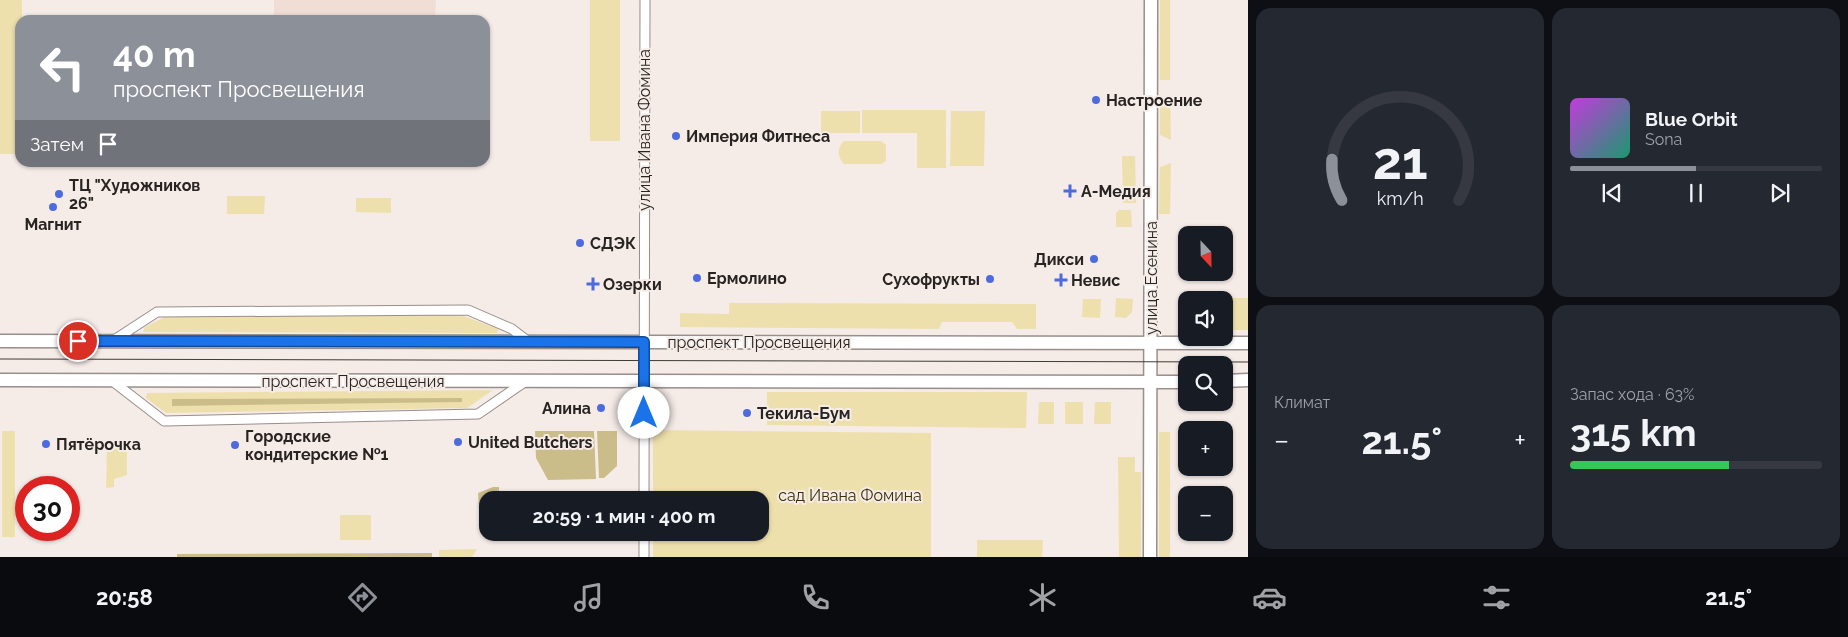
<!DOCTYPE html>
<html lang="ru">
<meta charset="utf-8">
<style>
body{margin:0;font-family:Raleway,sans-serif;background:#242831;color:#f1f3f6;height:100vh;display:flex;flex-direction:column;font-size:19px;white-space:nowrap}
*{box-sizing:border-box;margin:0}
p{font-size:16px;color:#9ea1a6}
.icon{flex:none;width:28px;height:28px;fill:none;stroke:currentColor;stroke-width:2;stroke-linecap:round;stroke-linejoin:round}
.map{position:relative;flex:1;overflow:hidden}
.sheet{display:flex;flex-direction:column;gap:8px;padding:8px;background:#0d0f14;width:600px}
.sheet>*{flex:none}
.guide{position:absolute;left:15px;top:15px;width:475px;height:152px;border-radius:15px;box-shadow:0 1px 4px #0004;background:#8c9099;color:#fff;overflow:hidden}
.needle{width:32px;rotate:158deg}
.fabs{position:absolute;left:1178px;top:226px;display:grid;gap:10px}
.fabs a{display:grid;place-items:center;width:55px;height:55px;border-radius:10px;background:#171b24;box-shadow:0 1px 4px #0004;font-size:25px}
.speed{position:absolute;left:15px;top:476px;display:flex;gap:10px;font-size:25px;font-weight:700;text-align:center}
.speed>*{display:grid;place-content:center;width:65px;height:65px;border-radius:50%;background:#171b24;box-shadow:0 1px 4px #0004;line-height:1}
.speed .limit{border:8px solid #d22;background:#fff;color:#111}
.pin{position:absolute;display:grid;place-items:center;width:42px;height:42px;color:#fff;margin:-21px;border:2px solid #fff;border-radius:50%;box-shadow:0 1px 5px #0007}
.me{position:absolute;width:55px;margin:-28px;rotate:0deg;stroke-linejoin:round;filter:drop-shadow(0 0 4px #0008)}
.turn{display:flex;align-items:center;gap:18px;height:105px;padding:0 15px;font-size:22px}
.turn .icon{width:65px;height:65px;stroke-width:2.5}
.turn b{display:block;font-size:35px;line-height:42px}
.then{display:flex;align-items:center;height:48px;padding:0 15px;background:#0003;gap:10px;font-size:19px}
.big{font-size:38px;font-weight:700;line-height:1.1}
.sheet .widget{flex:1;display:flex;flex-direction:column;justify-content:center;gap:8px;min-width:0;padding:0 18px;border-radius:15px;background:#242831}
.sheet .dial{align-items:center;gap:0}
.dial svg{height:130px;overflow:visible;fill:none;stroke:#363941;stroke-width:7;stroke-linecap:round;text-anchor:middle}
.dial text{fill:#f1f3f6;stroke:none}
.song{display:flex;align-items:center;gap:15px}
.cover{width:60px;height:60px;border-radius:8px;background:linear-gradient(135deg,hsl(290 70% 55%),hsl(160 70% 35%))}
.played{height:5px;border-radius:2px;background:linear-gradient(90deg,#8c9099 50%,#363941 50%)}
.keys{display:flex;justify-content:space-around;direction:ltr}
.heat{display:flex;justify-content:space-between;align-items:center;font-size:28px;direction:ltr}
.charge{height:8px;border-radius:4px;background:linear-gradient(90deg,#34c759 63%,#363941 0)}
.sheet .tiles{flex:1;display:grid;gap:8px;grid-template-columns:repeat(2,1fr)}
.trip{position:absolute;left:479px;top:491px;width:290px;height:50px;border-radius:15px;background:#171b24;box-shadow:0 1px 4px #0004;font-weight:700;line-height:50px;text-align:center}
.menu{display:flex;height:80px;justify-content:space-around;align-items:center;background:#090b0e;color:#9ea1a6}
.menu .icon{width:35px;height:35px}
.menu .selected{color:#8c9099}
.menu b{font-size:22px;color:#f1f3f6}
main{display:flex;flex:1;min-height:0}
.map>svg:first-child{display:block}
</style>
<main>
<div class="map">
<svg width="1248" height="557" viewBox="0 0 1248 557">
<rect width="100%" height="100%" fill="#f5ebe7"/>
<path fill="#f0ddd6" d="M274 0H436L435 20H274Z"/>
<g fill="#eee0ac">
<path d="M0 0H22V20H20V154H0Z"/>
<rect x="590" y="0" width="30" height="141"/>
<rect x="1160" y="0" width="10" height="80"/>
<path d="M1160 99H1170L1171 140 1160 135Z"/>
<path d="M862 110H946V168H917V133H862Z"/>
<rect x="821" y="111" width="39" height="22"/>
<path d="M951 111H985L984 166H950Z"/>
<path d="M844 141H881L886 145V161L881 164H844C837 157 837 147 844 141Z"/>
<path d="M1122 156H1135L1136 203H1123Z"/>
<path d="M1171 163 1170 214H1159L1160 167Z"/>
<path d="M227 196H265L264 214H227Z"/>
<path d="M356 198H391V213L356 212Z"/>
<path d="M1119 210H1131L1132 227H1116V213Z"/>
<path d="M1116 298 1133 299 1132 312 1126 318 1115 317Z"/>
<path d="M1184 298H1248V330H1224V300H1186V330H1183Z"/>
<path d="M1083 299H1101L1100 318 1082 317Z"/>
<path d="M729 303 1036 304V329H1017L1012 322H942L939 329 680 327V313L729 314Z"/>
<path d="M458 314 498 329 497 333 143 332 145 327 167 316Z"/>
<path d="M493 390 467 408 166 413 146 398 147 393Z"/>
<path d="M767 392H1027L1026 428 767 425Z"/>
<path d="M1039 402H1054V424H1038Z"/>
<rect x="1065" y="402" width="18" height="22"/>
<path d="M1095 402H1111V424H1094Z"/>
<path d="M653 430 931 433V557H653V533L760 532V500H653Z"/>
<rect x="2" y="431" width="13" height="106"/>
<rect x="1159" y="432" width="11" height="125"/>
<path d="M107 447H127V475L114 479V487L106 488Z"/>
<path d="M1118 457H1135V472H1141V557H1119Z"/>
<rect x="340" y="515" width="31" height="25"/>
<path d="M977 540H1043L1042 557H977Z"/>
<path d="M477 549 472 557H439V550Z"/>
</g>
<g fill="#cbbd8a">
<path d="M462 398V402L172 406V399Z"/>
<path d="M535 431H594L596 479 548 480 536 458Z"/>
<path d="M597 431H617V466L604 478H599Z"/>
<path d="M493 487H499V500H488L487 508H479L478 493Z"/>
<path d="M432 553V557H177V554Z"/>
</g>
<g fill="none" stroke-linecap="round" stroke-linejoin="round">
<g stroke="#988e8b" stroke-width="11">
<g id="street">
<path d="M114 340 157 312 468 310 512 329 529 342"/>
<path d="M111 380 164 421 478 414 526 381"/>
<path d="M644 500 645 0"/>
<path d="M644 557V532"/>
</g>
</g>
<g stroke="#988e8b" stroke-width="15">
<g id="secondary">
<path d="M0 341 1248 343"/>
<path d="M0 380 1186 382"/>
<path d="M1224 381 1248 380"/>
<path d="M1150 557 1151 0"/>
</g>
</g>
<use href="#street" stroke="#fff" stroke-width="9"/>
<use href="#secondary" stroke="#fff" stroke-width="12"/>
<path stroke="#403c39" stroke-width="1" d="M0 359 1248 362"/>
</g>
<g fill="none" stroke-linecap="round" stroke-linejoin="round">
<g stroke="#114b97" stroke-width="12">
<path id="route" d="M78 341 644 342V413"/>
</g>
<use href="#route" stroke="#1a73e8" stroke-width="9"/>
</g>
<g fill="#4d6bdf" stroke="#f5ebe7" stroke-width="2">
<circle cx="1096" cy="100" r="5"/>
<circle cx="676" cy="136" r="5"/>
<path d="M1067.5 183.5h5v5h5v5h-5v5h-5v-5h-5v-5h5z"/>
<circle cx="59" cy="194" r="5"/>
<circle cx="53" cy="207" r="5"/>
<circle cx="580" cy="243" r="5"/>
<circle cx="1094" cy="259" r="5"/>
<circle cx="697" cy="278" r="5"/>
<circle cx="990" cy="279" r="5"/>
<path d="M1058.5 272.5h5v5h5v5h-5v5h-5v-5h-5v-5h5z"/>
<path d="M590.5 276.5h5v5h5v5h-5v5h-5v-5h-5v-5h5z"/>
<circle cx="601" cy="408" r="5"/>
<circle cx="747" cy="413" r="5"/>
<circle cx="458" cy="442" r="5"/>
<circle cx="46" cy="444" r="5"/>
<circle cx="235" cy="445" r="5"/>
</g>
<g text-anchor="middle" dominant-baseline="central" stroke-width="4" stroke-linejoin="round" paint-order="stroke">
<g font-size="16" font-weight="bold" fill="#272422" stroke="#f5ebe7" text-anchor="start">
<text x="1106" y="100">Настроение</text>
<text x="686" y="136">Империя Фитнеса</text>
<text x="69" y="185">ТЦ "Художников<tspan x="69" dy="18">26"</tspan></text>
<text x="1081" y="191">А-Медия</text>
<text x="53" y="224" text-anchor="middle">Магнит</text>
<text x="590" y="243">СДЭК</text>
<text x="1084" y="259" text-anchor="end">Дикси</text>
<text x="707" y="278">Ермолино</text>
<text x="980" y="279" text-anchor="end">Сухофрукты</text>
<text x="1071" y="280">Невис</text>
<text x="603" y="284">Озерки</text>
<text x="591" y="408" text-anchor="end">Алина</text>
<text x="757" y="413">Текила-Бум</text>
<text x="245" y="436">Городские<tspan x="245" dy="18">кондитерские №1</tspan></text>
<text x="468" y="442">United Butchers</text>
<text x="56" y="444">Пятёрочка</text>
</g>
<g font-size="16" fill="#272422" stroke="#f5ebe7">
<text transform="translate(644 130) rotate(-90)">улица Ивана Фомина</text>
<text transform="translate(1151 278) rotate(-90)">улица Есенина</text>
<text x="759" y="342">проспект Просвещения</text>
<text x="353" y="381">проспект Просвещения</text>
</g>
<g font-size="16" fill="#392e04" stroke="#f5ebe7">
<text x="850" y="495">сад Ивана Фомина</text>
</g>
</g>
</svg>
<div class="fabs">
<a><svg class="needle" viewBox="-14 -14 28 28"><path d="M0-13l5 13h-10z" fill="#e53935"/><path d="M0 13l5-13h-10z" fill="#9ea1a6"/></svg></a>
<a><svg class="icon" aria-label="sound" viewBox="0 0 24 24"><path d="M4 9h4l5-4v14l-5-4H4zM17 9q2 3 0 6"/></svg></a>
<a><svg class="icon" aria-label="search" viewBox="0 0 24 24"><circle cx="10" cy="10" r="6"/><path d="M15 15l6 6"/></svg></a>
<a>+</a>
<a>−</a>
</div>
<div class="speed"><div class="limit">30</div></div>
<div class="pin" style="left:78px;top:341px;background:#d93025"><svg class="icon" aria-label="arrive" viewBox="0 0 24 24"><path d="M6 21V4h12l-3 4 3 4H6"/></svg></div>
<svg class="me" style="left:644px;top:413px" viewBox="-20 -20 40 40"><circle r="19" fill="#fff"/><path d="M0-13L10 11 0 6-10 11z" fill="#1a73e8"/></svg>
<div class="trip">20:59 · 1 мин · 400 m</div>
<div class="guide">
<div class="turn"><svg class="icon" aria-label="left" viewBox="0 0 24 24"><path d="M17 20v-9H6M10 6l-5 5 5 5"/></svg><div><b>40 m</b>проспект Просвещения</div></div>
<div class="then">Затем<svg class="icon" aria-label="arrive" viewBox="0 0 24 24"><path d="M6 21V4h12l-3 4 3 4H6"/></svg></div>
</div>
</div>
<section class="sheet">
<div class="tiles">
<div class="widget dial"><svg viewBox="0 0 100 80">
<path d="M14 69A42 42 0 1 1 86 69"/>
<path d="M14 69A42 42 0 0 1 8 44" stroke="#8c9099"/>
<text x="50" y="56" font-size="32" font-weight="700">21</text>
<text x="50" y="72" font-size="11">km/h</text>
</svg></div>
<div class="widget">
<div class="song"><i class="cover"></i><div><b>Blue Orbit</b><p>Sona</p></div></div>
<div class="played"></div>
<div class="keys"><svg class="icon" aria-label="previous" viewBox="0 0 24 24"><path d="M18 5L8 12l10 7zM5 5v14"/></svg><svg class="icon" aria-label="pause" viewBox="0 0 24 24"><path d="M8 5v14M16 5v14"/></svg><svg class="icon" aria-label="next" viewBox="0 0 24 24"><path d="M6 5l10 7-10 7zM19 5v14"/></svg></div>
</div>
<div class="widget"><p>Климат</p>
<div class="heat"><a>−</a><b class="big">21.5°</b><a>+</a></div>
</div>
<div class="widget"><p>Запас хода · 63%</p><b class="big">315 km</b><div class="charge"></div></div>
</div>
</section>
</main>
<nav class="menu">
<b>20:58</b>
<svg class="icon selected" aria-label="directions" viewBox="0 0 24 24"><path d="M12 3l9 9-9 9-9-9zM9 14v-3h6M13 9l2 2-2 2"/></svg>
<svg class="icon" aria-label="music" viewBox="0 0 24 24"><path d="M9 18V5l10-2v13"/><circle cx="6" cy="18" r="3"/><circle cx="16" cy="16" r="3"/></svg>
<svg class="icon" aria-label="phone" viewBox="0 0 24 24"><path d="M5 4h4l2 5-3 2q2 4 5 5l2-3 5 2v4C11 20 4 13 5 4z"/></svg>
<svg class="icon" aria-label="climate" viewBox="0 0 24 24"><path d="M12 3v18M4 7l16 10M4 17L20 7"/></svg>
<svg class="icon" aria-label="car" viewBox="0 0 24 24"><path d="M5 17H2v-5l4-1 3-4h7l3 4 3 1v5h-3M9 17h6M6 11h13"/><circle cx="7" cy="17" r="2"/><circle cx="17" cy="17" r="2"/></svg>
<svg class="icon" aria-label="filters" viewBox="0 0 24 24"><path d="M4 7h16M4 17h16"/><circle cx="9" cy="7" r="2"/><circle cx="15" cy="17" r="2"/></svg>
<b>21.5°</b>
</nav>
